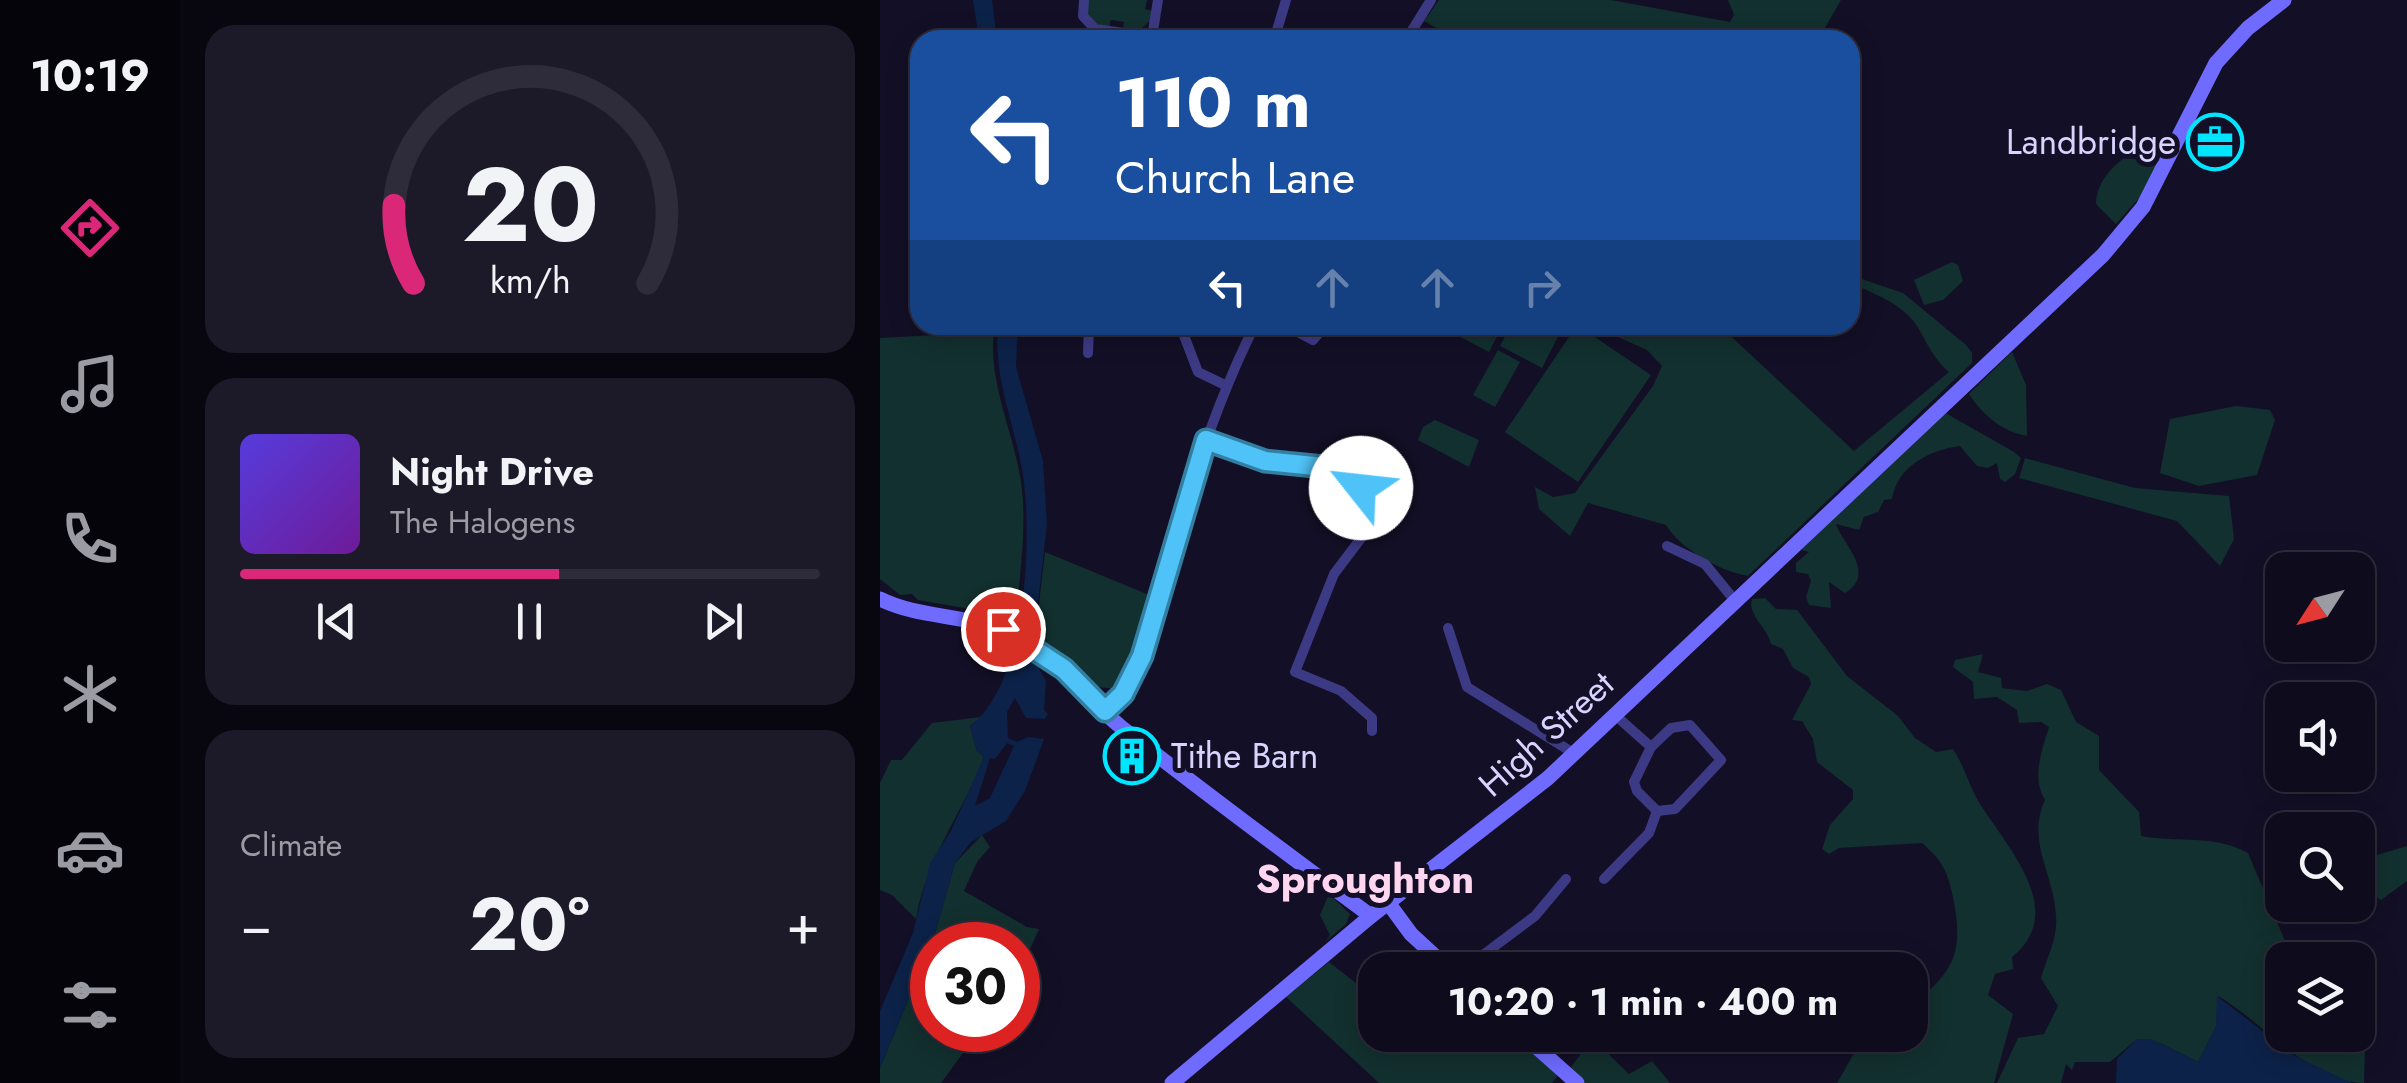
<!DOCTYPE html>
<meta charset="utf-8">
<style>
body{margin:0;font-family:Jost,sans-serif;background:#1c1929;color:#f1f3f6;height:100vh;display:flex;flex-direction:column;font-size:38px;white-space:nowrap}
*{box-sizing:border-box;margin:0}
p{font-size:32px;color:#9b9ba3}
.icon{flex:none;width:55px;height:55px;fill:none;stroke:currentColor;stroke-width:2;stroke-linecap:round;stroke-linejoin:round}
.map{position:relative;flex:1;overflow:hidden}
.panel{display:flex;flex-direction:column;gap:25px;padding:25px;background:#08060f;width:700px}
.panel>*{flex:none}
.top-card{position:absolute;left:30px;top:30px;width:950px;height:305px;border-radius:30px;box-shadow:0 5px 25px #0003,0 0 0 2px #2e2b3b;background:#1a4fa0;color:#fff;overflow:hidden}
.needle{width:65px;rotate:234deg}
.controls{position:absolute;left:1385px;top:552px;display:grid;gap:20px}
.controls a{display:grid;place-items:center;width:110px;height:110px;border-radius:20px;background:#0e0b1c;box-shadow:0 5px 25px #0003,0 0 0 2px #2e2b3b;font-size:50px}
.speed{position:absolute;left:30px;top:922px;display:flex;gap:20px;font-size:50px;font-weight:700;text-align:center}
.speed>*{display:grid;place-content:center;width:130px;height:130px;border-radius:50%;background:#0e0b1c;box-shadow:0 5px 25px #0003,0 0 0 2px #2e2b3b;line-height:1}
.speed .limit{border:15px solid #d22;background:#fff;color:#111}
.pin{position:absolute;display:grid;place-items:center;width:85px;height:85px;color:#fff;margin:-42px;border:5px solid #fff;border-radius:50%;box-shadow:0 2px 10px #0007}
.me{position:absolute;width:110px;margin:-55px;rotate:299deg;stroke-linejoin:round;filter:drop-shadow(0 0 8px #0008)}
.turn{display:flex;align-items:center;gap:35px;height:210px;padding:0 40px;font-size:45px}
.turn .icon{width:130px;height:130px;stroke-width:2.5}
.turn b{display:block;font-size:70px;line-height:85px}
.lanes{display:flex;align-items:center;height:95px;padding:0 40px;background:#0003;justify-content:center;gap:50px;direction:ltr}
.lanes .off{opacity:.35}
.big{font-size:75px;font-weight:700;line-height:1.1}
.panel .tile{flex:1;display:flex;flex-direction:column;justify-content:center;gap:15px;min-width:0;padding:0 35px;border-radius:30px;background:#1c1929}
.panel .dial{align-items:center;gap:0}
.dial svg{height:260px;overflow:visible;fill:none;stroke:#2e2b3b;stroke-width:7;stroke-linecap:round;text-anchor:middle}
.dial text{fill:#f1f3f6;stroke:none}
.song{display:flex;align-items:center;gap:30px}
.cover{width:120px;height:120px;border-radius:15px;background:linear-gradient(135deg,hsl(250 70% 55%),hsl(280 70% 35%))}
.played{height:10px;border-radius:5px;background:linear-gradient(90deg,#db2777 55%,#2e2b3b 55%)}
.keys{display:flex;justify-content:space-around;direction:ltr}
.heat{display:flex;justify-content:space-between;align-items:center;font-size:55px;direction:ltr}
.trip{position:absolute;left:478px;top:952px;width:570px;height:100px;border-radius:30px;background:#0e0b1c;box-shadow:0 5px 25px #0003,0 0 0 2px #2e2b3b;font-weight:700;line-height:100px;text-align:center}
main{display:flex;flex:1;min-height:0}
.menu{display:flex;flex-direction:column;width:180px;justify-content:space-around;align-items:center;background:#06040b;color:#9b9ba3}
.menu .icon{width:70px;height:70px}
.menu .selected{color:#db2777}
.menu b{font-size:45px;color:#f1f3f6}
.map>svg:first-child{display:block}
</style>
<main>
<nav class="menu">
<b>10:19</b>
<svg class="icon selected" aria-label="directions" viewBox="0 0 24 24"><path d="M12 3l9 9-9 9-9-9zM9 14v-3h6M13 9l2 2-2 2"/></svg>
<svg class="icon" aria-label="music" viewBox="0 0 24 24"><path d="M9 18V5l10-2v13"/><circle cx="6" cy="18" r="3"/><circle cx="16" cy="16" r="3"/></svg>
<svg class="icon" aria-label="phone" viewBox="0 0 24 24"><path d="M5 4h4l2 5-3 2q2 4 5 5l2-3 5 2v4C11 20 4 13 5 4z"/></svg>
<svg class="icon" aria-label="climate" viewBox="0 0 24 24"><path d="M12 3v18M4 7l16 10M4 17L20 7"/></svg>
<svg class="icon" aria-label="car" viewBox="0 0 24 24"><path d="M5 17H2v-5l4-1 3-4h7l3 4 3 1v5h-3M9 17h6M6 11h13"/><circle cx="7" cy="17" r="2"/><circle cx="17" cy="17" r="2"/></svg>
<svg class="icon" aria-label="filters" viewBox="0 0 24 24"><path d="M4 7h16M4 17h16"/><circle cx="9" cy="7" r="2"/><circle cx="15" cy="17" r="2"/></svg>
</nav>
<section class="panel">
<div class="tile dial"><svg viewBox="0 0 100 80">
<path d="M14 69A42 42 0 1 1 86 69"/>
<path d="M14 69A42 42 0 0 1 8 45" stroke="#db2777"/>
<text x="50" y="56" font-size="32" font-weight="700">20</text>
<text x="50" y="72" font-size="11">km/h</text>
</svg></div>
<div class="tile">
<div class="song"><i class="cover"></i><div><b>Night Drive</b><p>The Halogens</p></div></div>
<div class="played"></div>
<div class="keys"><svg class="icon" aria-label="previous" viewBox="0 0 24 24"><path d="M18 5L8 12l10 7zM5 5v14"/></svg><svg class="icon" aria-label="pause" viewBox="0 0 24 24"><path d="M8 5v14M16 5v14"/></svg><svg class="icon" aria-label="next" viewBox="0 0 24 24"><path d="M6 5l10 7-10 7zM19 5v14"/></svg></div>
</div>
<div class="tile"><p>Climate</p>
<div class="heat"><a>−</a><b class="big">20°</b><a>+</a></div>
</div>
</section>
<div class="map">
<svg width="1527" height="1083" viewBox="0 0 1527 1083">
<rect width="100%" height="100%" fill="#130f26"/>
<g fill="#12302f">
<path d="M208 0H267L265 9 272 11 270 21 261 29 243 30 244 22 231 20 229 27 216 24 207 13Z"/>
<path d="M559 0H731L850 22 854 15 848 0H961L938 40H578L544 21Z"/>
<path d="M1284 132 1292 136 1266 190 1236 224 1216 204C1217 168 1257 149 1284 132Z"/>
<path d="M1072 262 1078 265 1083 281 1063 300 1044 305 1034 280Z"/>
<path d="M970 275 1023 293 1086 345 1092 353V363L868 576C839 571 801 549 786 525L708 503 690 536 659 509 655 487 673 497 695 493 773 386 782 366 767 350 711 325H839L974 451 1069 372C1052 357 1048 344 1037 326 1023 304 993 293 970 283Z"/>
<path d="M558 325H623L609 352Z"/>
<path d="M631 325H684L662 368 620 346Z"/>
<path d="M697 325 771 375 698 482 625 432Z"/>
<path d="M114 332C108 383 134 433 141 482 148 531 138 579 136 628L90 609 38 600 32 594 20 595 0 579V338Z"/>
<path d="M618 350 640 362 615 407 593 395Z"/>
<path d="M1132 352 1146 385 1147 436C1122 432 1102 414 1089 394Z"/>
<path d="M1356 406 1390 410 1395 420 1377 475 1319 486 1280 473 1290 419Z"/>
<path d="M1062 411 1134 452 1141 458 1135 474 1125 482 1120 479 1117 463 1108 468 1097 466 1080 446C1049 450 1017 467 1012 499L1004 500 998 512 984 517 979 530 956 524C961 542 998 573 965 593L949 582 951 608 929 605 926 597 931 581 928 574 916 572V563L929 552 921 550Z"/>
<path d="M555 420 599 440 589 467 538 440 543 427Z"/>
<path d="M1145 458 1255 488 1349 496 1354 539 1340 566 1297 521 1139 478Z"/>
<path d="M165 552 274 597 256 663 239 689 216 687 155 638Z"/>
<path d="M885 598 896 609 917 610 967 676 1018 716 1035 738 1056 752 1073 749C1085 767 1089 786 1100 804 1129 849 1188 912 1132 957L1133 969 1115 974 1108 995 1133 1014 1114 1083H957L973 1055 993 1035H1030V1006C1075 972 1084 952 1073 897 1068 872 1062 860 1042 843L959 848 949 854 942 849 950 825 973 799V790L937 762 933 739 922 721 912 720 931 684 929 677 913 668 903 649 891 644C888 628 867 615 872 599Z"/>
<path d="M1103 654 1098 672 1121 678 1122 688 1147 691 1167 684 1181 690 1196 722 1219 736V770L1259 812 1261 836C1299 843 1333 834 1368 853L1413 960H1402V1035H1478V1008L1486 1018 1484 1083C1430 1083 1381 1020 1338 996L1336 1027 1318 1062 1280 1043 1257 1039 1230 1062H1195L1192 1070 1186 1064 1181 1083H1117L1138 1038 1164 1034 1178 1006 1161 978C1167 957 1178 938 1176 916 1174 873 1146 842 1165 800 1151 777 1162 751 1169 727L1161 722 1139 723 1137 710 1117 697 1094 699 1093 682 1073 667 1075 660Z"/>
<path d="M101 717 90 726 97 751 104 757C83 812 46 859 36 919L12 895 0 890V783L11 760H22L52 723Z"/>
<path d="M102 835 110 847 97 862 84 891 147 927 159 929 138 976V945H52V1030H100L61 1083H0V1068L54 937 75 863Z"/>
<path d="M1527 846V881L1501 900 1479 886 1490 857Z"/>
<path d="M449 894 470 914 466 924 445 942 450 935 440 915Z"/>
<path d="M449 962 495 998V1035H637L681 1072 672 1083H499L406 997Z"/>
<path d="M720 1046 749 1074 772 1061 790 1083H705L691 1067 706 1047Z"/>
</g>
<g fill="#0c2248" fill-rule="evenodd">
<path d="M93 0H112L117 40H99Z"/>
<path d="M118 325H138L136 367 163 461 167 524 152 656 166 681 164 710 168 714 165 719 146 718 135 698 127 712 128 738 137 742 148 737 164 739 145 791 126 821 91 842 75 863 54 937 0 1068V1011L33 933 50 863 71 831 104 757 97 751 90 726C148 684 153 533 142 469 133 419 113 376 118 325ZM127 743 134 746 110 798 95 806 110 758 115 759Z"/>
<path d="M1337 996 1415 1056 1472 1083H1236L1237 1059 1257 1039H1271L1318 1062 1336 1027Z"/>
</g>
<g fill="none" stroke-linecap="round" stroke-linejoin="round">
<g stroke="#3d3a85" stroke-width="10">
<path d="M204 0 203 16 215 29 294 40"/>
<path d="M272 37 278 0"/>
<path d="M394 40 406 0"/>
<path d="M526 40 551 0"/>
<path d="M300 325 318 372 347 386"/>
<path d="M405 325 433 340 443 328"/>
<path d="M208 353 209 325"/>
<path d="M326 440 385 461 454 468 472 478 487 500 485 533 454 574 415 672 461 691 492 718V731"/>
<path d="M787 546 825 564 856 602"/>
<path d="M568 628 587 687 695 754"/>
<path d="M225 711C275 671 286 565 305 505 324 444 346 382 375 325"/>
<path d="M771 747 791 728 810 725 841 760 795 809 777 811"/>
<path d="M724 879 769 833 777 811 757 791 754 782 771 747 735 715"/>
<path d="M583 970 655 916 686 879"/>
</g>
<g stroke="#6f6bff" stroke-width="15">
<path d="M0 599C44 621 96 612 145 641 184 663 207 700 241 727 323 792 407 854 491 916"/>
<path d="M509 904 531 934 570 970"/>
<path d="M643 1035 697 1083"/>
<path d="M292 1083 491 916 668 778 1223 255 1263 207 1336 63 1368 28 1404 0"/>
</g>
</g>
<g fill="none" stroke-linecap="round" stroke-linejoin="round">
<g stroke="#337fa1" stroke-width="25">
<path id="route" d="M123 629 184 669 225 711 243 694 262 656 326 440 385 461 454 468 481 488"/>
</g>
<use href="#route" stroke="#4fc3f7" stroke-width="18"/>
</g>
<defs>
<g id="office-ring" transform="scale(2.875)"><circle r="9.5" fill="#130f26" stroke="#00e5ff" stroke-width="1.5"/><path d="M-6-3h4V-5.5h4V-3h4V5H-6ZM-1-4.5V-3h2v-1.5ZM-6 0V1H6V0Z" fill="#00e5ff"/></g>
<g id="building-ring" transform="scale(2.875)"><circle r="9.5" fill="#130f26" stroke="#00e5ff" stroke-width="1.5"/><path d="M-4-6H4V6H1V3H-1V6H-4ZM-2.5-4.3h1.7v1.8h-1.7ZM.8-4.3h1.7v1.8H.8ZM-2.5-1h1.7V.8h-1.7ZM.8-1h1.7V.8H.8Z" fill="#00e5ff"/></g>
</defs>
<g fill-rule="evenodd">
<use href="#office-ring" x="1335" y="142"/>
<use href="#building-ring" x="252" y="756"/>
</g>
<g text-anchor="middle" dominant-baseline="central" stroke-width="10" stroke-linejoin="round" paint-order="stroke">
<g font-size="35" fill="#d9d4ff" stroke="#130f26" text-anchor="end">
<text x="1296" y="142">Landbridge</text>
<text x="291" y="756" text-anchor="start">Tithe Barn</text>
</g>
<g font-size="35" fill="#d9d4ff" stroke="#130f26">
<text transform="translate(666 734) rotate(-42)">High Street</text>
</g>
<g font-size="40" font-weight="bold" fill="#ffd6f0" stroke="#130f26">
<text x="485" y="879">Sproughton</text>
</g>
</g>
</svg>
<div class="controls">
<a><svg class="needle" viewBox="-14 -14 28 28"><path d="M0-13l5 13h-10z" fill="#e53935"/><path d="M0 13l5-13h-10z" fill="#9b9ba3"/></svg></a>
<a><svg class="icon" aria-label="sound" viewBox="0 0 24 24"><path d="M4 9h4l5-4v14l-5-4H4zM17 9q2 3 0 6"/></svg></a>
<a><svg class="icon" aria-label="search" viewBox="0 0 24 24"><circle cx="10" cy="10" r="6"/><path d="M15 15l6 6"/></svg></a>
<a><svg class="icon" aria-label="layers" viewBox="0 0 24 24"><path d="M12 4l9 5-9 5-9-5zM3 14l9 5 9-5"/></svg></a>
</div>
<div class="speed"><div class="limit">30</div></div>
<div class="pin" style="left:123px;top:629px;background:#d93025"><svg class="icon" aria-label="arrive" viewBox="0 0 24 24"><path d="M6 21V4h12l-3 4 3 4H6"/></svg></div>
<svg class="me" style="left:481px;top:488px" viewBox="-20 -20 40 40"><circle r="19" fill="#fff"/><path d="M0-13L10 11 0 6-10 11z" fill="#4fc3f7"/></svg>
<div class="trip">10:20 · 1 min · 400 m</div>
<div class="top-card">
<div class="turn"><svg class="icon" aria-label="left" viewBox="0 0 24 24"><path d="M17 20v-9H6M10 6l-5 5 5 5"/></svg><div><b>110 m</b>Church Lane</div></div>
<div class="lanes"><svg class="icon" aria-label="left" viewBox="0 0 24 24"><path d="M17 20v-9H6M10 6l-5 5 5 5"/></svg><svg class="icon off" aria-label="ahead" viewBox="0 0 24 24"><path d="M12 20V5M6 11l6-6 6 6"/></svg><svg class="icon off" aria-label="ahead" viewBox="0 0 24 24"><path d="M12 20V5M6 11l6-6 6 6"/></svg><svg class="icon off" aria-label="right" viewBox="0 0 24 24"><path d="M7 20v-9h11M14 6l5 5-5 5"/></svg></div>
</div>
</div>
</main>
